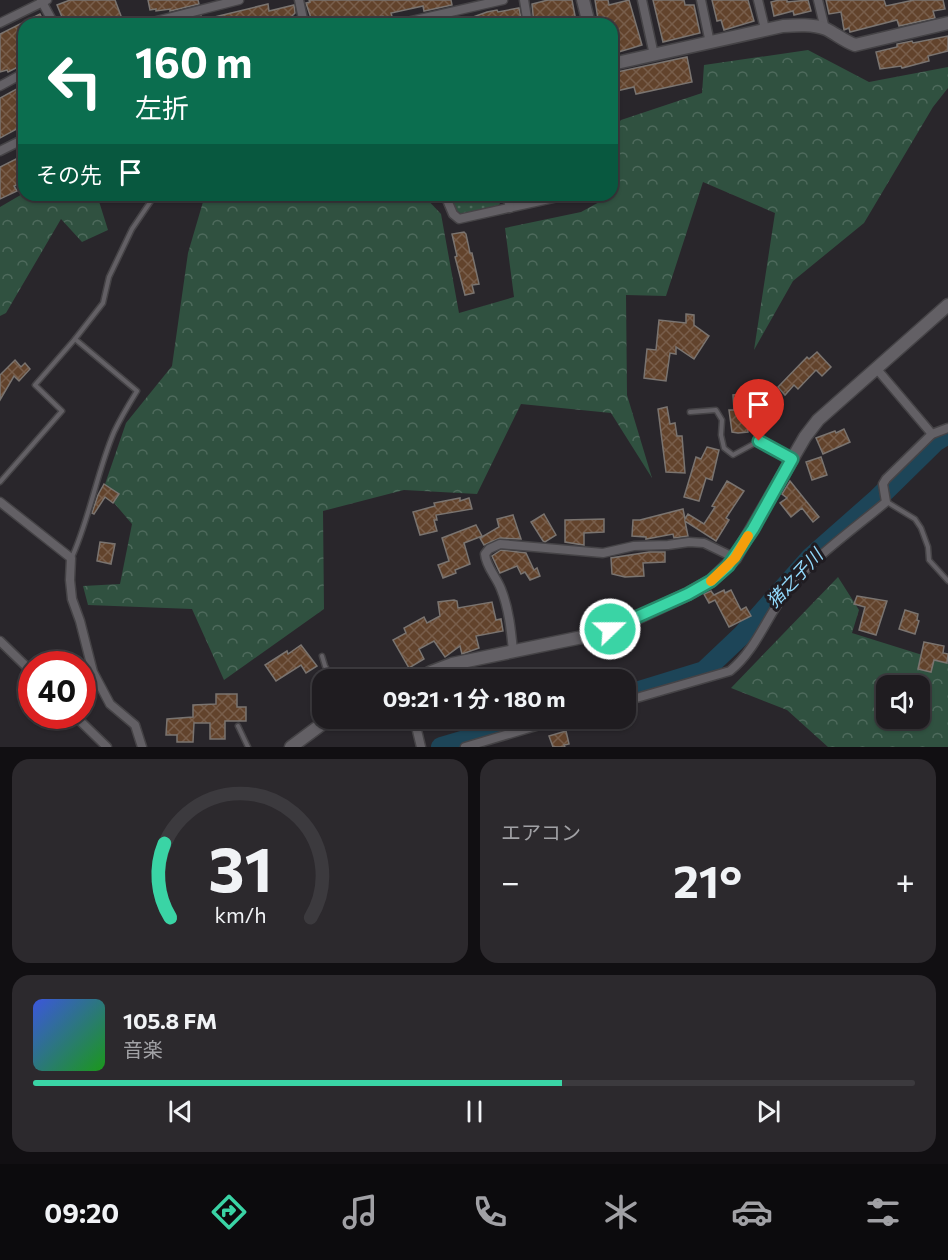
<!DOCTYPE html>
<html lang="ja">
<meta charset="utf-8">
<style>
body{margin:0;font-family:Commissioner,"Noto Sans JP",sans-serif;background:#2c292d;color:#f1f3f6;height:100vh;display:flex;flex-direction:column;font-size:22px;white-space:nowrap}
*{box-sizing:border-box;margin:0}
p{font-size:20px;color:#a1a1a5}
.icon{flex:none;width:33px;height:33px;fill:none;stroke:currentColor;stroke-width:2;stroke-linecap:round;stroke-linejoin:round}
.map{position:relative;height:747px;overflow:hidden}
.details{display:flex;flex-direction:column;gap:12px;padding:12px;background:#110f12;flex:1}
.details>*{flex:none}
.banner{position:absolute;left:18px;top:18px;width:600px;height:183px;border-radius:18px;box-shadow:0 2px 4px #0004,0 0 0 2px #3c3a3e;background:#0b6e4f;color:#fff;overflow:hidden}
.buttons{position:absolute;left:876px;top:675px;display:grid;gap:12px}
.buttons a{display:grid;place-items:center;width:54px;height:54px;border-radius:12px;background:#1f1c20;box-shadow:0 2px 4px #0004,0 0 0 2px #3c3a3e;font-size:30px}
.speed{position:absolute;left:18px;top:651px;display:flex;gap:12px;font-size:30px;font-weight:700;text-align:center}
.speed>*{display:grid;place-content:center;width:78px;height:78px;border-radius:50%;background:#1f1c20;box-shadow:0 2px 4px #0004,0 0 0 2px #3c3a3e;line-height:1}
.speed .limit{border:9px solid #d22;background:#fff;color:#111}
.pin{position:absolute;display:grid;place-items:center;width:51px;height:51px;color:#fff;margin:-62px -26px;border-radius:50% 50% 50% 0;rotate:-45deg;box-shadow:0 0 6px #0007}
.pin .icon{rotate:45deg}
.me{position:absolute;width:66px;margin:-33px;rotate:68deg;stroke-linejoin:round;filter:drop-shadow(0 0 4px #0008)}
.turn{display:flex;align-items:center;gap:21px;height:126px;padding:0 18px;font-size:27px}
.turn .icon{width:78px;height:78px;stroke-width:2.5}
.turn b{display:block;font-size:42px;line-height:51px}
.then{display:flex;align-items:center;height:57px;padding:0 18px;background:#0003;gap:12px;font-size:22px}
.big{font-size:45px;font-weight:700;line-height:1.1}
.details .widget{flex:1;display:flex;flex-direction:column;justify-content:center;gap:9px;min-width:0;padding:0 21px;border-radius:18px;background:#2c292d}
.details .dial{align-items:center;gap:0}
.dial svg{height:156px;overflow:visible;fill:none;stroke:#3c3a3e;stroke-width:7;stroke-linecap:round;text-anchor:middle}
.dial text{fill:#f1f3f6;stroke:none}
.song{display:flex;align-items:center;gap:18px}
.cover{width:72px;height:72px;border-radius:9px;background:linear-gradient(135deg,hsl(230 70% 55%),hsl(120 70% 35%))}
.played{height:6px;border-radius:3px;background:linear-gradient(90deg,#3ad4a5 60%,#3c3a3e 60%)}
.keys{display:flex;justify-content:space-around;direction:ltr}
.heat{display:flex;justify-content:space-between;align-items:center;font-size:33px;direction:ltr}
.details .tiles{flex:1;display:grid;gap:12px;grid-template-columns:1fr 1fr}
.widget:last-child{grid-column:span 2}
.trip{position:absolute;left:312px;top:669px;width:324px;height:60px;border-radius:18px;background:#1f1c20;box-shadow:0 2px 4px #0004,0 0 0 2px #3c3a3e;font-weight:700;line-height:60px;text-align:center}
.tabs{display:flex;height:96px;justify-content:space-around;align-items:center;background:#0c0b0d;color:#a1a1a5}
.tabs .icon{width:42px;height:42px}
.tabs .current{color:#3ad4a5}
.tabs b{font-size:27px;color:#f1f3f6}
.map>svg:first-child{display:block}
</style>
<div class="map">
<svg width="948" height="747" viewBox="0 0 948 747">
<defs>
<pattern id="forest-crowns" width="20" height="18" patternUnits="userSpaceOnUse" patternTransform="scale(1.5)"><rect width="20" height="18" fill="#305140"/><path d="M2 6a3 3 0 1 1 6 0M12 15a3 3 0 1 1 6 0" fill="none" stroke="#4e6a5c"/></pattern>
<pattern id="park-dots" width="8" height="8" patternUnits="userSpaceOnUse" patternTransform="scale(1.5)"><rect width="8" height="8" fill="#305140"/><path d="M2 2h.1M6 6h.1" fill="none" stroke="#4e6a5c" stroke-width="1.8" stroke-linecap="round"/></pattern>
<pattern id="building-cross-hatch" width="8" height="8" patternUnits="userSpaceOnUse" patternTransform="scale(1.5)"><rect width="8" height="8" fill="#62432c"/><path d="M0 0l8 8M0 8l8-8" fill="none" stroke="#785e4b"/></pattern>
</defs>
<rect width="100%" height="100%" fill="#29262b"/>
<g fill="url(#forest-crowns)" fill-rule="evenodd">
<path d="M808 50 869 82 948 67V88L933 107 864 223 793 281 754 350 775 213 703 182 666 296 626 295 627 395 652 478 611 413 521 404 477 494 404 490 323 511 324 609 224 680 192 609 88 605 83 586 120 584 132 524 103 490 126 423 172 366 188 253 205 195H423L441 214 459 313 514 297 505 228 581 212 614 194 612 190V129L621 120 702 93 704 65Z"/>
<path d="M24 193V195H97L108 230 82 242 61 219 6 313 0 316V207Z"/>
<path d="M838 577 859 610 852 633 948 663V747H828L787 710 731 688ZM886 686H920V718H886Z"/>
</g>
<path fill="url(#park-dots)" d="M451 195H502L503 199 498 206 463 215 454 209Z"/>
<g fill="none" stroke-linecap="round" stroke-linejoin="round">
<g stroke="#1d4558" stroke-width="20">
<path d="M626 695 704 671 742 635 810 558 878 498 935 442 948 434"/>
<path d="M441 747 540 718"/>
</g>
</g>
<g fill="url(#building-cross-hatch)" stroke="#7a7470" stroke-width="1.5">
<path d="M70 0H115L124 24H65L57 5Z"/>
<path d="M148 0H198L199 4 170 11V9L156 11V9L150 10Z"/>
<path d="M309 0H451L452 5 424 11 423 6 391 13 393 20 385 22 383 16 352 22V24H313L306 3 310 2Z"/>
<path d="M548 0H572L576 21H574V24H534L532 4Z"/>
<path d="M595 0H608L609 5 629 0 642 45 612 54V24H607L604 17 598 19Z"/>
<path d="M653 0H684L685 5H694L700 33 663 42Z"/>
<path d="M712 0H748L754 21 724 30 721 20 717 21Z"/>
<path d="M779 0H787V2L808 0 811 11 794 15 793 11 774 16 771 2Z"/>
<path d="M826 0H884L886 6 914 0H943L945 9 933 11 935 18 899 26 897 20 850 32 849 28 844 30 841 12 829 14Z"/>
<path d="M268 4 269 11 294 5 295 13 292 16 293 24H258L257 21 244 24H173L201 16 202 20Z"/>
<path d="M519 8 522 24H459V22L487 12 497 10 498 12Z"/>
<path d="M40 14 45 24H24V64L8 72 7 70 0 72V34Z"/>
<path d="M948 36V51L928 56 929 61 902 68 901 66 880 69 876 52 897 47V44L912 41 913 43Z"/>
<path d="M687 57 692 82 636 94 634 87 612 92V73Z"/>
<path d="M24 85V125L0 138V98Z"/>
<path d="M24 155V181L14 186 17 191 0 199V167Z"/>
<path d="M464 232 466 234 470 253H472L479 284 472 285 474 293 465 295 455 257 457 256 452 234Z"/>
<path d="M686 314 694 315V325L709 336 694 359 676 347V354L670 353 666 381 644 378 647 349 656 350 659 320 686 323Z"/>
<path d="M817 352 831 367 822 376 816 370 798 389 794 385 785 395 778 387 807 357 809 359Z"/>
<path d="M15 360 21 367 25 363 30 369 19 381 14 376 0 400V375Z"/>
<path d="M741 394 742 409 743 412 746 411 748 432 738 433 732 432 729 410H734L733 395Z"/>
<path d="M667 407 670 424 675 423 677 436H682L685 473 666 472 658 409Z"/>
<path d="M844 429 850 442 823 454 816 438 835 431 836 433Z"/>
<path d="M707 447 719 450 712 480 706 478 699 501 684 497 696 457 701 459Z"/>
<path d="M821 457 827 475 812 480 806 462Z"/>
<path d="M727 481 744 491 726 518 729 520 716 541 685 521 688 536 674 538 673 534 646 539V537L632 536 633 520H640L683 509 685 519 688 514 704 524 715 507 712 506Z"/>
<path d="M790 481 819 517 813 522 802 508 791 517 780 503 787 498 782 494Z"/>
<path d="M104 484 119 494 113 503 105 497 94 514 92 513 98 495Z"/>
<path d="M460 498V501L469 498 472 509 436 515 437 520H434L437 531 420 535 413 512 435 506 434 503Z"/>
<path d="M544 514 556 535 545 542 543 541 531 522Z"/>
<path d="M513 515 521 539 500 538 484 545 480 538 499 527 497 519Z"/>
<path d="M604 519V532L584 533V545L565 542V520Z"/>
<path d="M476 525 482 536 464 543 470 564 455 570 456 573 443 578 438 565 449 561 442 538Z"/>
<path d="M100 542 115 544 111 564 97 561Z"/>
<path d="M501 550 526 553 534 570 537 568 540 576 530 580 525 572 521 574 517 566 500 573 492 556Z"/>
<path d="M649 552H665V562L643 563 644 576 625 577 612 574 611 558Z"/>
<path d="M724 590 725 593 731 590 741 610 746 607 751 616 729 627 715 600 709 603 704 594 711 591 714 595Z"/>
<path d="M857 596 887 601 876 635 859 630 865 607 854 604Z"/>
<path d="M454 600 457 601 458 608 492 602 496 620 501 619 503 631 476 636 479 648 462 654 460 646 445 657 434 641 419 649 424 659 409 668 393 640 406 633 404 628 424 617 427 623 440 616 438 602Z"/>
<path d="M905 610 918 614 917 620 919 621 915 634 899 629Z"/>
<path d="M924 642 944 646 943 653 948 654 947 663 934 660 931 672 918 669Z"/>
<path d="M301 645 317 666 306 673 301 665 276 681 265 665 287 651 288 654Z"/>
<path d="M216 694H237V707H246V721H225V739H210V723H194L193 742H177V735H166L167 719 193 717V705L216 704Z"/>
<path d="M566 731 569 744 564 745 565 747H553L549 736Z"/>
</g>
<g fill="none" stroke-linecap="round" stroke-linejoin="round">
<g stroke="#454346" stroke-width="7">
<g id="lane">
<path d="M690 412 716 410 722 420 721 435 724 448 733 455 759 441 791 459"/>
<path d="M0 482 62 411 35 385 75 339 103 303 109 277 132 229 155 195"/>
<path d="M887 502 915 519 921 528 928 547 929 560 948 581"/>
<path d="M72 557C90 517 97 472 114 432 121 417 129 404 137 391L75 339"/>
<path d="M322 656 325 666 333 680"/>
<path d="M238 726 248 747"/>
</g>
</g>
<g stroke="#454346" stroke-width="11">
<g id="street">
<path d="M41 0 54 24"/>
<path d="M299 0 304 24"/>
<path d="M524 0 528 24"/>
<path d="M642 0 654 55"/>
<path d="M701 0 710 43"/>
<path d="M758 0 765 29"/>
<path d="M818 0 825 29"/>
<path d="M0 23 47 0"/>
<path d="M145 24 239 0"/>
<path d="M398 24 503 0"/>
<path d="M0 86 24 73"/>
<path d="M0 151 24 139"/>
<path d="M445 195 453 214 459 219 567 195"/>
<path d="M507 195 510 208"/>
<path d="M876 368 932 434"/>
<path d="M0 502 71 558 70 580 72 599 80 621 93 672 110 704 135 725 142 747"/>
<path d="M0 641 32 672"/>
<path d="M513 651C511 630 509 609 501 589 496 576 486 567 485 554L489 549 500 544 603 553 634 546 668 545 689 542 704 543 735 558"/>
<path d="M626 701 730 671C757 649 767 615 789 588 814 557 855 528 886 502L883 484 886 479 932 434 948 428"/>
<path d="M75 716 107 747"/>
<path d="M414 718 421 747"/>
<path d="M465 747 563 718"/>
</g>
</g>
<g stroke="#454346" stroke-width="15">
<g id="secondary">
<path d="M583 0 589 24"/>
<path d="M612 64 783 26C797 25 813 24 826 29 836 34 844 41 855 45L948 23"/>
<path d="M417 680 431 672 452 664 597 634 624 624 688 594 711 581 735 558 805 437 818 420 948 305"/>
<path d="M291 747 322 724 334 718"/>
</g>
</g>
<use href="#lane" stroke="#636065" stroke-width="4"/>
<use href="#street" stroke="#636065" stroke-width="8"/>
<use href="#secondary" stroke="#636065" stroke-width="12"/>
</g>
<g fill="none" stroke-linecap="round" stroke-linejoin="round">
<g stroke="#268a6b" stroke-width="15">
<path id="route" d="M610 629 688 594 711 581 728 566 753 529 792 459 759 441"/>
</g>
<use href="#route" stroke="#3ad4a5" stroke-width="10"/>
<path stroke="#f59e0b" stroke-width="10" d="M711 581 735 558 748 536"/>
</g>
<g text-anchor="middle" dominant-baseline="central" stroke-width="6" stroke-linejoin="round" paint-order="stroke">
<g font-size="18" font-style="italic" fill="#92d9fb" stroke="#201c21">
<text transform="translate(794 578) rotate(-47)">猪之子川</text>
</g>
</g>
</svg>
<div class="buttons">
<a><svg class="icon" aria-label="sound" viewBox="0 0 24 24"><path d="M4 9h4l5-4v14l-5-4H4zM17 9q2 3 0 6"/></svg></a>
</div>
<div class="speed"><div class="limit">40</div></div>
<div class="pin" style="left:759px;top:441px;background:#d93025"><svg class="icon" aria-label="arrive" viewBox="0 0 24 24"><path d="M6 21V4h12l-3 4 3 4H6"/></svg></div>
<svg class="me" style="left:610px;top:629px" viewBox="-20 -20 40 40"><circle r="17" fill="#3ad4a5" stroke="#fff" stroke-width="3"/><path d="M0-11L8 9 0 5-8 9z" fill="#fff"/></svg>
<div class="trip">09:21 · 1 分 · 180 m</div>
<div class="banner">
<div class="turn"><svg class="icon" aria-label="left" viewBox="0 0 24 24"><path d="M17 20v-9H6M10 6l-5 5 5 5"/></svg><div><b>160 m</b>左折</div></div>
<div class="then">その先<svg class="icon" aria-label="arrive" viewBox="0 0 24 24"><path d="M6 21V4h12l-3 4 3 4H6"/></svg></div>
</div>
</div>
<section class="details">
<div class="tiles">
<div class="widget dial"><svg viewBox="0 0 100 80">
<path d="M14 69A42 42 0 1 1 86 69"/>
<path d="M14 69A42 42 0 0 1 11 31" stroke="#3ad4a5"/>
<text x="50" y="56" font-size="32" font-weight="700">31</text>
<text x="50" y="72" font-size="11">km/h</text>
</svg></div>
<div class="widget"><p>エアコン</p>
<div class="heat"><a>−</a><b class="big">21°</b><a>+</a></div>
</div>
<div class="widget">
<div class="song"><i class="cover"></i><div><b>105.8 FM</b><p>音楽</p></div></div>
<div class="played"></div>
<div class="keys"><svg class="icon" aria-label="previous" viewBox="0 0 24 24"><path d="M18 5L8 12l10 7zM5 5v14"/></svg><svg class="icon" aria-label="pause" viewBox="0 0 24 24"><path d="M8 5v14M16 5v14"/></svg><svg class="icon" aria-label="next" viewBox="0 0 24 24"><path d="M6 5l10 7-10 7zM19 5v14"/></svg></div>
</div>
</div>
</section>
<nav class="tabs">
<b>09:20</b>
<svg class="icon current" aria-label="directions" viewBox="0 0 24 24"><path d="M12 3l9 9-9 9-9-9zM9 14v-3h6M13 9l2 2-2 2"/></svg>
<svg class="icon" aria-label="music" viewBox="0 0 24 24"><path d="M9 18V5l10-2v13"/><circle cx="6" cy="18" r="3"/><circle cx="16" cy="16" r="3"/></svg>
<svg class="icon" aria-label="phone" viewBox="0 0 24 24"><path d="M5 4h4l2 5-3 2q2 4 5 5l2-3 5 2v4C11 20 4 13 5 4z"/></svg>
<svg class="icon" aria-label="climate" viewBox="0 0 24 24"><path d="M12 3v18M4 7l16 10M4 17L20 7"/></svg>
<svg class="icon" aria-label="car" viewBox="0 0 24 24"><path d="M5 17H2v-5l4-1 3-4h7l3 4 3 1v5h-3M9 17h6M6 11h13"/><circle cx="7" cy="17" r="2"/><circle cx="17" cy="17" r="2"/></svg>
<svg class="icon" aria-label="filters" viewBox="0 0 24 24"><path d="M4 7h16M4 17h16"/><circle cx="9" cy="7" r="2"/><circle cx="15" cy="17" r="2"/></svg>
</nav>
